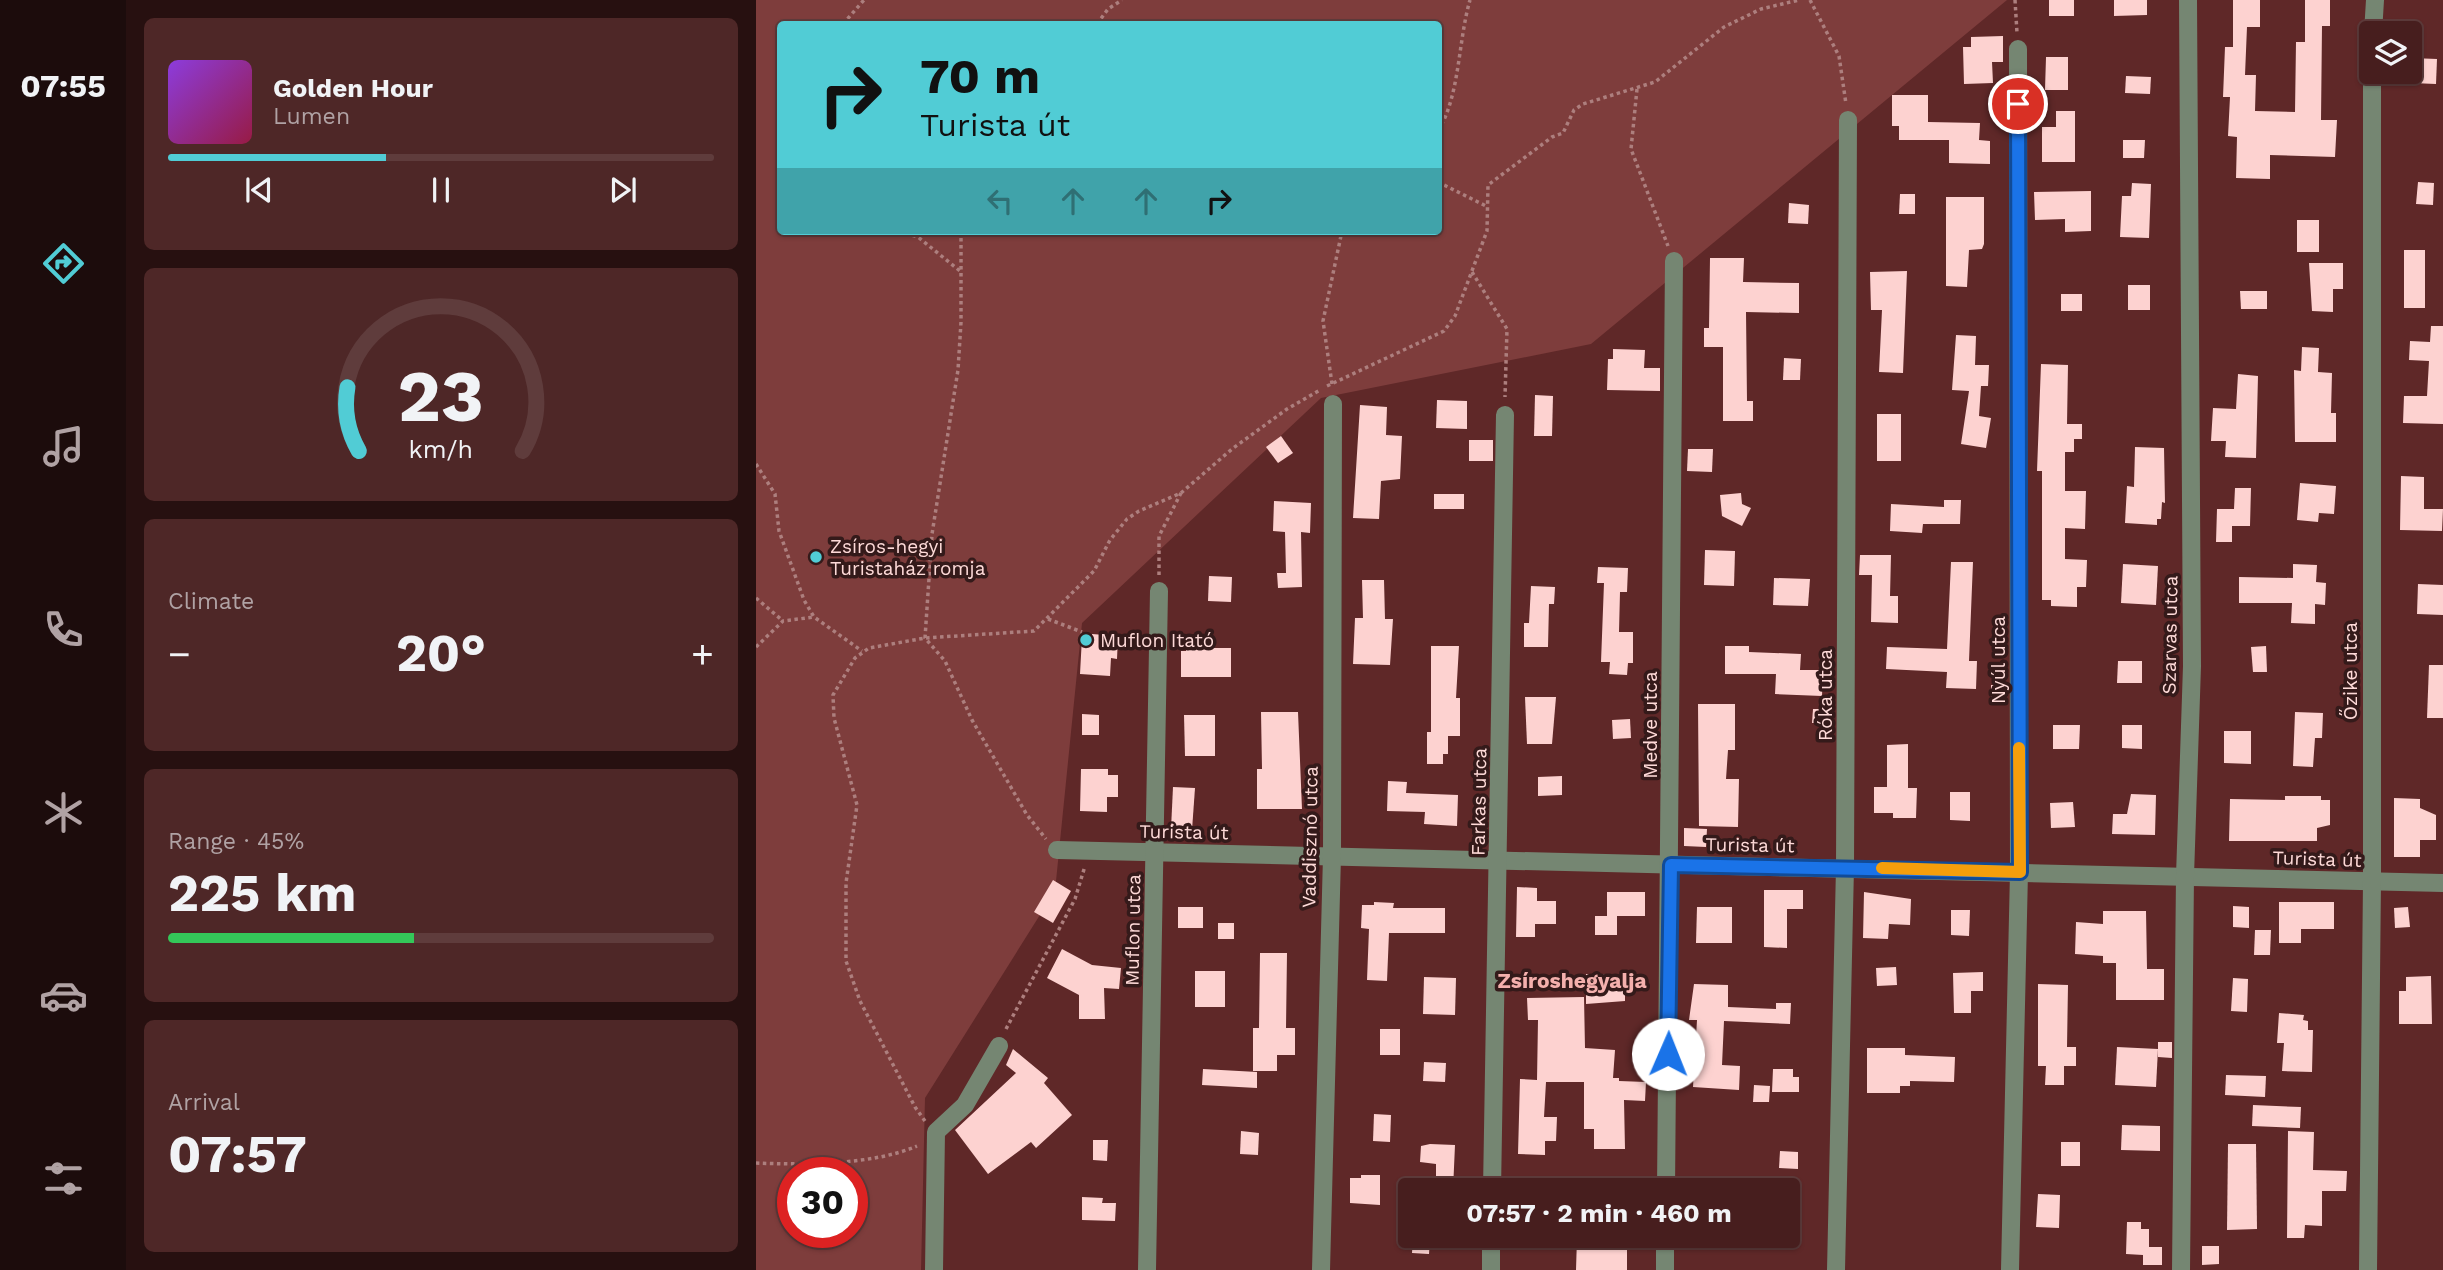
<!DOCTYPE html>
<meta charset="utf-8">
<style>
body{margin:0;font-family:"Work Sans",sans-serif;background:#4e2727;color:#f1f3f6;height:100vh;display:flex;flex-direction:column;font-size:26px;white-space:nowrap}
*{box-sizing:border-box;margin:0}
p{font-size:23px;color:#b0a2a4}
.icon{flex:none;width:38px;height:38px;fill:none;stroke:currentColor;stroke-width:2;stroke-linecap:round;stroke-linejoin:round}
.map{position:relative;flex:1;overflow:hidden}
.panel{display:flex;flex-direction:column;gap:18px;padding:18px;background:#271010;width:630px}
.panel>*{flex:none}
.hud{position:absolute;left:21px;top:21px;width:665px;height:214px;border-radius:7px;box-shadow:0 2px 5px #0004,0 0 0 2px #5f3c3c;background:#51ccd5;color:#111;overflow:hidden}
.buttons{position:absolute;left:1603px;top:21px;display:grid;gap:14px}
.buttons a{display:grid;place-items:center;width:63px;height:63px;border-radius:7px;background:#471e1e;box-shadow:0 2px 5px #0004,0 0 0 2px #5f3c3c;font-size:35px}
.speed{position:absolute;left:21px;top:1157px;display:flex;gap:14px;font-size:35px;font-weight:700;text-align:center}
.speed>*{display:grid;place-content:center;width:91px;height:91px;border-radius:50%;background:#471e1e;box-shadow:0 2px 5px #0004,0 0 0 2px #5f3c3c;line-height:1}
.speed .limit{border:10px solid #d22;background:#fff;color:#111}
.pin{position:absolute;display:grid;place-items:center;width:60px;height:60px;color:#fff;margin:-30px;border:4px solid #fff;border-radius:50%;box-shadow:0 2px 7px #0007}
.me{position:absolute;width:77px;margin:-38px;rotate:1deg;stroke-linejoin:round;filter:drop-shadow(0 0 5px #0008)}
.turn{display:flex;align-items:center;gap:24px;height:147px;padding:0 28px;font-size:32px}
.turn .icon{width:91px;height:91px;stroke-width:2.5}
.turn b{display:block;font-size:49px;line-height:60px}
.lanes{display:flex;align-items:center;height:66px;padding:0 28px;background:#0003;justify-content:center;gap:35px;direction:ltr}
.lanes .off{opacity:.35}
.big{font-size:52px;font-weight:700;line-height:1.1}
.panel .tile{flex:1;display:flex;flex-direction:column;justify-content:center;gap:10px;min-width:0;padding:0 24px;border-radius:10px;background:#4e2727}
.panel .dial{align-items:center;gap:0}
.dial svg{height:182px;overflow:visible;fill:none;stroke:#5f3c3c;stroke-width:7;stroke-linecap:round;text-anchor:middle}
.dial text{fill:#f1f3f6;stroke:none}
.song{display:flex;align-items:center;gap:21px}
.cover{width:84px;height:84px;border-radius:10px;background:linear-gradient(135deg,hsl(270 70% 55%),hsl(340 70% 35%))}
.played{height:7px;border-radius:4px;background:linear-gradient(90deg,#51ccd5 40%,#5f3c3c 40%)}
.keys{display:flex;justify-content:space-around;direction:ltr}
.heat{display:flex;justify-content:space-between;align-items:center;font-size:38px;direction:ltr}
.charge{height:10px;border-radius:5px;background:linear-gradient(90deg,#34c759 45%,#5f3c3c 0)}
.trip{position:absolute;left:642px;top:1178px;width:402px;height:70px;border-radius:7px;background:#471e1e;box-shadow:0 2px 5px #0004,0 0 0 2px #5f3c3c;font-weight:700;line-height:70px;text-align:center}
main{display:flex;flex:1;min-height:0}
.menu{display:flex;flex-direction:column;width:126px;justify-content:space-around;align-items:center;background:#1c0c0c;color:#b0a2a4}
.menu .icon{width:49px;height:49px}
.menu .selected{color:#51ccd5}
.menu b{font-size:32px;color:#f1f3f6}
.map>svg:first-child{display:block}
</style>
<main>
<nav class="menu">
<b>07:55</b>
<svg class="icon selected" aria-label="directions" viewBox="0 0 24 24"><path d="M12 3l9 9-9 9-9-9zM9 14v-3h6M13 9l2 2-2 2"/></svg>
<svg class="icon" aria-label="music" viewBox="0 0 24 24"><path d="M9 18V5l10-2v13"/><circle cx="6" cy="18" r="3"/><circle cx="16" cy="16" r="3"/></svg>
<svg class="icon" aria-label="phone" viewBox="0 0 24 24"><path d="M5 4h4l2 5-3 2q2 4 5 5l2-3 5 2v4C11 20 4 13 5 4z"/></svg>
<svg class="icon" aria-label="climate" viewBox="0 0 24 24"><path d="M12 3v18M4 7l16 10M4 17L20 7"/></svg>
<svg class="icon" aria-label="car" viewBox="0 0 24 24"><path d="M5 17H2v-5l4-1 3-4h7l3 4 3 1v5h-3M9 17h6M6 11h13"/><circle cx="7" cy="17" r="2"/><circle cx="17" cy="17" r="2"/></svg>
<svg class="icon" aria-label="filters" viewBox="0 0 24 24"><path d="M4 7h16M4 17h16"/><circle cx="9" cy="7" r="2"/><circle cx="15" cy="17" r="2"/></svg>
</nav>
<section class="panel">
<div class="tile">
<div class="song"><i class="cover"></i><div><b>Golden Hour</b><p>Lumen</p></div></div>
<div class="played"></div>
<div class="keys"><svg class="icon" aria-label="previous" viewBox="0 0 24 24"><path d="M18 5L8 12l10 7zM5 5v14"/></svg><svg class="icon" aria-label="pause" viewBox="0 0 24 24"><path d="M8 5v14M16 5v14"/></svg><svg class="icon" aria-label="next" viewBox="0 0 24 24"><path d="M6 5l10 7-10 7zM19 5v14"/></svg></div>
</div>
<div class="tile dial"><svg viewBox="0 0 100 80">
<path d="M14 69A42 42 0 1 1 86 69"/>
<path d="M14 69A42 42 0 0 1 9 41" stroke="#51ccd5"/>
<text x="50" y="56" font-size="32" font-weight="700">23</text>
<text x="50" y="72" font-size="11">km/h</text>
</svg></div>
<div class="tile"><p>Climate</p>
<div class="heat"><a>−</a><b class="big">20°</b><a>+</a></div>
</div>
<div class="tile"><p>Range · 45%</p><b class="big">225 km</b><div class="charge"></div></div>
<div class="tile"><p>Arrival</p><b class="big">07:57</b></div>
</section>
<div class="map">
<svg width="1687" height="1270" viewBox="0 0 1687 1270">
<rect width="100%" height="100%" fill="#5f2828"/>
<path fill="#7e3d3c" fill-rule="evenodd" d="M0 0H1251L835 344 565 398 326 623 299 891 169 1098 165 1270H0ZM24 24H682V231H24ZM37 1172H96V1232H37Z"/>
<g fill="#fdd2d0">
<rect x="1293" y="0" width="25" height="16"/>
<path d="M1358 0H1391V15L1358 16Z"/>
<path d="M1477 0H1504V27H1491L1489 75H1500L1499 111 1539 112 1540 42H1549V0H1574V26H1566L1565 120H1581L1579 157 1514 155V179L1480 178 1481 137 1472 136 1474 97H1467L1469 47H1477Z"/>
<path d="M1247 36V62H1236L1237 83 1208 84 1207 47H1215V37Z"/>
<path d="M1290 57H1312V90H1289Z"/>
<path d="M1656 58 1681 59 1680 84 1656 83Z"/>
<path d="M1370 76 1395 77 1394 94 1369 93Z"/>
<path d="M1136 95H1172V122L1224 123 1223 140 1234 141V164L1193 163V140H1143V126H1136Z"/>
<path d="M1300 111H1319V162H1286V127H1300Z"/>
<path d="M1367 140H1389L1388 158H1367Z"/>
<path d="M1662 182 1678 183 1677 205 1660 204Z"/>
<path d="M1376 183 1395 184 1393 238 1364 237 1366 196H1375Z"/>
<path d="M1335 191V231L1309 232V219L1279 220 1278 192Z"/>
<path d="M1144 194H1159V214H1143Z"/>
<path d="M1190 197H1228V244L1226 249 1213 250 1211 287 1190 286Z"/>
<path d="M1033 203 1053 205 1052 224 1032 223Z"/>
<rect x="1541" y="220" width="22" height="32"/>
<rect x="1648" y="250" width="21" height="58"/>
<path d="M954 258H988L987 282 1043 283V313L990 312 991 401H997V421H967V347H948V328H953Z"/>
<path d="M1553 263H1587V289H1577V312L1556 311Z"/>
<path d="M1151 271 1147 373 1123 372 1126 310H1115L1114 272Z"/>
<rect x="1372" y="285" width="22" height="25"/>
<path d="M1484 291H1511V309H1485Z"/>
<rect x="1305" y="294" width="21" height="17"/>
<path d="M1675 326H1687V424L1647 423 1648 396H1671L1673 361 1653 360 1654 341 1674 342Z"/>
<path d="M1200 335 1220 336 1219 365H1233L1232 386H1225L1223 416 1235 418 1230 448 1205 444 1213 391 1196 390Z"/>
<path d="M1546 347 1563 348 1562 372 1576 373 1575 413H1580V442H1539L1538 370 1545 371Z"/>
<path d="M857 349 889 350 888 368H904V391L851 390 852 359H857Z"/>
<path d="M1028 358 1045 359 1044 380H1027Z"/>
<path d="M1285 364 1312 365 1311 424H1326V439H1318V452H1309V491H1330L1329 529 1309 528V559L1331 560 1330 587H1321V607L1295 606V600H1286V471H1281Z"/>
<path d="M1482 374 1502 376 1500 458 1469 457 1470 441H1455L1457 408 1480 409Z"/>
<path d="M779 395 797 396 796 436H778Z"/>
<path d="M681 400 711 401V429L680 428Z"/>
<path d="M604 405 631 407 630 435 646 436 644 479 625 481 623 519 597 518Z"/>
<rect x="1121" y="414" width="24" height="47"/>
<path d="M525 436 537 453 522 463 510 447Z"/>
<rect x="713" y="440" width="24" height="21"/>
<path d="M1379 447 1408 448 1409 503 1406 502 1405 519H1401V525L1369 523 1371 486 1378 487Z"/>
<path d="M932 449H957L956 472 931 471Z"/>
<path d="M1645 476 1668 477V509H1687L1686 531 1644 530Z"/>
<path d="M1544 483 1580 486 1578 514 1563 513 1562 522 1541 520Z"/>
<path d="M1479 488H1495L1494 526H1476V542H1460L1461 509H1478Z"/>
<path d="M985 493 986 504 995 508 986 526 966 516 964 495Z"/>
<rect x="678" y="494" width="30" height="15"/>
<path d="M1188 500H1205L1204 524H1167L1166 533 1134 531 1135 504 1188 507Z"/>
<path d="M518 501 555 503 554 533 545 532 546 587 522 588 521 573H530L529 532 517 531Z"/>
<path d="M949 550 979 551 978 586 948 585Z"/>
<path d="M1104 555H1135L1134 596H1142V623L1115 622 1116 575H1103Z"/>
<path d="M1195 562H1217L1213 661H1221L1220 689 1190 688 1191 672 1130 669 1131 647 1191 649Z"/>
<path d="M1367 564 1402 566 1400 605 1365 603Z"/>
<path d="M1537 564 1561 565 1560 582 1570 583 1569 605 1559 604V624L1535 623 1536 603H1483V577L1537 578Z"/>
<path d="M842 567 872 568 871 592H864L863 632H877V663H872L871 675 853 674 854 662H845L848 583H841Z"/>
<path d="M453 576 476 577 475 602 452 601Z"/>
<path d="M1018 578 1054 579 1052 606 1017 605Z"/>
<path d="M606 580H628L629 619H637L634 665 597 664 599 618H607Z"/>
<path d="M1662 584 1687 585V615L1661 614Z"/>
<path d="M775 586 799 587 798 604H793L792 647H768V623H773Z"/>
<path d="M336 634 362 636 361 659 355 658 354 676 324 674 326 637H336Z"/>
<path d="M430 643H451V648H475V677H425V651H430Z"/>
<path d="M675 646H703L700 698H704V736H692V754H687V764H671V732H675Z"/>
<path d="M969 646H993V652L1045 654 1044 670H1067L1066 696 1019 694 1020 674H969Z"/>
<path d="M1510 646 1511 672H1497L1495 647Z"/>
<path d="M1362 661H1386V683H1361Z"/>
<path d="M1673 665H1687V718H1671Z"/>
<path d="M1235 685 1250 686V701L1235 700Z"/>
<path d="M769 697H800L796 744H771Z"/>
<path d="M942 704H979V750H972L970 779H983L982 827 943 826Z"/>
<path d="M1057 709H1078V723H1056Z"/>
<path d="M505 712H542L546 809H501V769H506Z"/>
<path d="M1539 712 1567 713 1566 738H1559L1557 767 1537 766Z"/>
<path d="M326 714 343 715V735H326Z"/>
<path d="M428 715H459V756H429Z"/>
<path d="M874 719 875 738 857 739 856 720Z"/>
<path d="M1297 725H1324L1323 749H1297Z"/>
<path d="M1366 725H1386V749L1366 748Z"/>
<path d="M1468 731H1495V764L1468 763Z"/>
<path d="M1152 744V788H1161L1160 818H1137V813H1118V787H1131V745Z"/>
<path d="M325 769H352V775H362V797H351V812L324 811Z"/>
<path d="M806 776V795L782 796V777Z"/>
<path d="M632 781 651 782 650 793 702 795 701 826 668 824 669 812 631 811Z"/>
<path d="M417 787 439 788 436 830 415 829Z"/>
<path d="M1194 792H1214V821L1194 820Z"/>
<path d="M1375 794 1400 795 1399 835 1356 834 1357 814H1371Z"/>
<path d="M1529 796H1565V800H1574V825L1561 828V841H1473L1474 799 1529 800Z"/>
<path d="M1638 798 1664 799V808L1680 815V840H1664V857H1638Z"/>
<path d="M1317 802 1319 827 1295 828 1294 803Z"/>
<path d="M928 828 951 829 950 847 928 846Z"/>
<path d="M297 880 315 891 297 923 278 912Z"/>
<path d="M761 887 781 888V901H800V924H779V937H760Z"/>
<path d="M1008 890H1047V909H1031V948L1008 947Z"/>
<rect x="851" y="892" width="38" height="24"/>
<path d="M1108 892 1155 899 1154 925 1133 924 1132 939 1107 938Z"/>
<path d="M618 902 638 903 637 908H689V933H633L631 981 611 980 613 929 605 928 606 905H618Z"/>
<path d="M1523 902H1578V929H1545V943H1523Z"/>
<path d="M1477 906 1493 907V928L1477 927Z"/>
<rect x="422" y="907" width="25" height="21"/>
<path d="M941 907H976V943H940Z"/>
<path d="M1652 907 1654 927 1639 928 1638 908Z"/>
<path d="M1195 910H1214L1213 936 1195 935Z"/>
<path d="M1347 911H1390L1391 969H1408V1000H1360V963H1347V956L1319 954 1320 922 1347 924Z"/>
<rect x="839" y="916" width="22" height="19"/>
<rect x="462" y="923" width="16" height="16"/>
<path d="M1499 930H1515L1514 955H1498Z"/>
<path d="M306 949 336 965 365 968 363 989 348 988 349 1019H323V995L291 978Z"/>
<path d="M504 953H531L530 1028H539V1055H521V1071H497V1028H503Z"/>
<path d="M1140 967 1141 985 1121 986 1120 968Z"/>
<rect x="439" y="971" width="30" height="36"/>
<path d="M1227 972V991H1215V1013H1198L1197 973Z"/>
<path d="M830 974H850V983H869V1001L830 1004Z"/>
<path d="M1675 976 1676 1024H1643V991H1650V977Z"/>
<path d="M668 977 700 978 699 1015 667 1014Z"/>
<path d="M1477 978 1492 979 1491 1012 1475 1011Z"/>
<path d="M938 984 972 985V1007L1020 1009V1003H1035L1034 1024 968 1021 966 1065 984 1066 983 1090 937 1087 941 1020H933Z"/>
<path d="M1282 984 1312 985 1311 1047H1320V1066H1308V1085H1289L1290 1066H1282Z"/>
<path d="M828 997 829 1048 859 1050 857 1078H863V1081L890 1082 889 1101 868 1100 869 1149H838V1129H828V1082H790L788 1117H801L800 1141H789V1155L762 1154 764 1079 781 1080 782 1020H772L771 998Z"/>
<path d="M1523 1013 1548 1015 1547 1020 1552 1021V1030H1557L1556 1072 1526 1071 1528 1043H1521Z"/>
<rect x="624" y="1029" width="20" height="26"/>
<path d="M1402 1042H1416V1058L1402 1057Z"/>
<path d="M1361 1047 1402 1049 1400 1087 1359 1085Z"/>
<path d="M1111 1048H1149V1055L1199 1057 1198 1082 1154 1081V1086H1144V1093H1111Z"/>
<path d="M257 1049 292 1078 288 1083 316 1115 280 1148 275 1142 232 1174 199 1130 260 1073 250 1065Z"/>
<path d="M668 1062 690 1063 689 1082 667 1081Z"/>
<path d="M447 1069 501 1072V1088L446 1085Z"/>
<path d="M1017 1069H1037V1077H1043V1092H1016Z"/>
<path d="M1470 1075 1510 1076 1509 1097 1469 1095Z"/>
<path d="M998 1085 1014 1086 1013 1102H997Z"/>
<path d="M1497 1105 1545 1107 1544 1128 1496 1126Z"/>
<path d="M618 1114 635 1115 634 1142 617 1141Z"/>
<path d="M1366 1125 1404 1126V1151L1365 1150Z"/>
<path d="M485 1131 503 1133 502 1155 484 1154Z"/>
<path d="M1532 1131 1558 1132 1557 1170 1591 1171 1590 1191H1566V1226L1549 1225 1548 1238H1531Z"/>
<path d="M337 1140H352L351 1161 337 1160Z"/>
<rect x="1305" y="1142" width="19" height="24"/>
<path d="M674 1144 699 1145 697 1190H680V1164L664 1162 665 1146Z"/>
<path d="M1472 1144H1500L1501 1229 1471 1230Z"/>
<path d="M1024 1151 1042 1152V1169L1023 1168Z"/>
<path d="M605 1175H624V1205L594 1203V1178H605Z"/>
<path d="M1282 1194 1304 1195 1303 1228 1280 1227Z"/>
<path d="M326 1197 347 1198 346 1203H360L359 1221 326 1220Z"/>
<path d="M1371 1222H1385V1229H1393V1247H1406V1265H1387V1255L1370 1254Z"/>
<path d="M657 1236H674L673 1254 656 1253Z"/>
<path d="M842 1236H871V1270H820L821 1238H842Z"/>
<path d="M1446 1246H1463V1264L1446 1265Z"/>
</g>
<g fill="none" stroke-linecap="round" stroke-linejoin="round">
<g stroke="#ad7f7e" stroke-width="3.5" stroke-dasharray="3.5 3.5" stroke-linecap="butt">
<path d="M1054 0 1083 56 1090 104"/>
<path d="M1259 0 1261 33"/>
<path d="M87 24 108 0"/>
<path d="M341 24 352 9 366 0"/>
<path d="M881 89 875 149 912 246"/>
<path d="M682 131C704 96 702 41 714 0"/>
<path d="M682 182 730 206"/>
<path d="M143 231 162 237 204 271"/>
<path d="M205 231V322L202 370 176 534 169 638 189 661 216 720 271 815 290 839"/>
<path d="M716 272 751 329 749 397"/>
<path d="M576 384 567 321 586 231"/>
<path d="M571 386 688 331 699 316 731 231 732 185 796 137 807 133 818 110 827 104 899 82 968 27 1005 9 1043 0"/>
<path d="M0 464 19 494 23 531 48 600 58 617 106 651"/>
<path d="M403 575V536L425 493"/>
<path d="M0 598 27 621"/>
<path d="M292 619 326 632"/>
<path d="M0 647 27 621 58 617"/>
<path d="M250 1029 319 899 329 866"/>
<path d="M169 1121 159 1107 104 1001 90 961V883L101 805 78 718 77 695 99 658 113 648 169 638 278 631 338 571 354 540 371 519 383 511 425 493 476 449 531 409 564 390"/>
<path d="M0 1163C49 1165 117 1165 161 1146"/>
</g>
<g stroke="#758672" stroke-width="18">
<path d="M1617 33 1619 0"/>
<path d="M301 850 1687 883"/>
<path d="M736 1190 749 415"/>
<path d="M910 1190 918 261"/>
<path d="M178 1270 180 1132 209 1105 243 1046"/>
<path d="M391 1270 403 591"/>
<path d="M565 1270 576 856 577 404"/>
<path d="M735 1270V1236"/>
<path d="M909 1270V1236"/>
<path d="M1080 1270 1089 867 1092 120"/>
<path d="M1254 1270 1263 872 1262 49"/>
<path d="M1425 1270 1429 876 1436 666 1432 0"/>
<path d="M1612 1270 1616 881V72"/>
</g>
</g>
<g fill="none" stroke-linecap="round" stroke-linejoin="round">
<g stroke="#114b97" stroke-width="18">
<path id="route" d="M912 1054 915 865 1264 872 1262 104"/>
</g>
<use href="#route" stroke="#1a73e8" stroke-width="12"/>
<path stroke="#f59e0b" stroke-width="12" d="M1126 868 1264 872 1263 748"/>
</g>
<g fill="#51ccd5" stroke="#341a1a" stroke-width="2.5">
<circle cx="60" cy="557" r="7"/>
<circle cx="330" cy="640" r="7"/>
</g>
<g text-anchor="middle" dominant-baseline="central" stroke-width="7" stroke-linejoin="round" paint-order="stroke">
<g font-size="19" fill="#fedad8" stroke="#341a1a" text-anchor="start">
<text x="74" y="546">Zsíros-hegyi<tspan x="74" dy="22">Turistaház romja</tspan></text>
<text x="344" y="640">Muflon Itató</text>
</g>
<g font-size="19" fill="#fedad8" stroke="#341a1a">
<text transform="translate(1414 635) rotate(-89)">Szarvas utca</text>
<text transform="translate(1242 660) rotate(-90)">Nyúl utca</text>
<text transform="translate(1594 671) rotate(-90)">Őzike utca</text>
<text transform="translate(1069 695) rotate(-90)">Róka utca</text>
<text transform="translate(894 725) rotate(-90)">Medve utca</text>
<text transform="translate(723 802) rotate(-89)">Farkas utca</text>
<text transform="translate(428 832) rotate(1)">Turista út</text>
<text transform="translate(554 837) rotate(-89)">Vaddisznó utca</text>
<text transform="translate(994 845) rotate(1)">Turista út</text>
<text transform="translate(1561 859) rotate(2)">Turista út</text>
<text transform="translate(377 930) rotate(-89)">Muflon utca</text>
</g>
<g font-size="21" font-weight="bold" fill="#f4b0ad" stroke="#341a1a">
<text x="816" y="980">Zsíroshegyalja</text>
</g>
</g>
</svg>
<div class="buttons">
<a><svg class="icon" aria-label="layers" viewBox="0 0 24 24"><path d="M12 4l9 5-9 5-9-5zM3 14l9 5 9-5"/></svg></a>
</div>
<div class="speed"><div class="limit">30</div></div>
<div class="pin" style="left:1262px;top:104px;background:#d93025"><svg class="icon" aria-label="arrive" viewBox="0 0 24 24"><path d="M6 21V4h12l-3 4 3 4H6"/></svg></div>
<svg class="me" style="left:912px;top:1054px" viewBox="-20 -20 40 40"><circle r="19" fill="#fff"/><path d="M0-13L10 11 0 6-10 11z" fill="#1a73e8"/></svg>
<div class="trip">07:57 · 2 min · 460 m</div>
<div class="hud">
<div class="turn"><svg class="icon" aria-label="right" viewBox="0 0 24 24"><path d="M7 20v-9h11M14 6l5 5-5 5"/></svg><div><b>70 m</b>Turista út</div></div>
<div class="lanes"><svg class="icon off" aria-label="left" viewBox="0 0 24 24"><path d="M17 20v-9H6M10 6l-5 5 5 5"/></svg><svg class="icon off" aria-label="ahead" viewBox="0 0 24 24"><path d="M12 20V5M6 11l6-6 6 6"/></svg><svg class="icon off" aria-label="ahead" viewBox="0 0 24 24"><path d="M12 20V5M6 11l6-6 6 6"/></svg><svg class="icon" aria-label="right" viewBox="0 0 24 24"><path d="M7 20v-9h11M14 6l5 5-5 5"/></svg></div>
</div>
</div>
</main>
